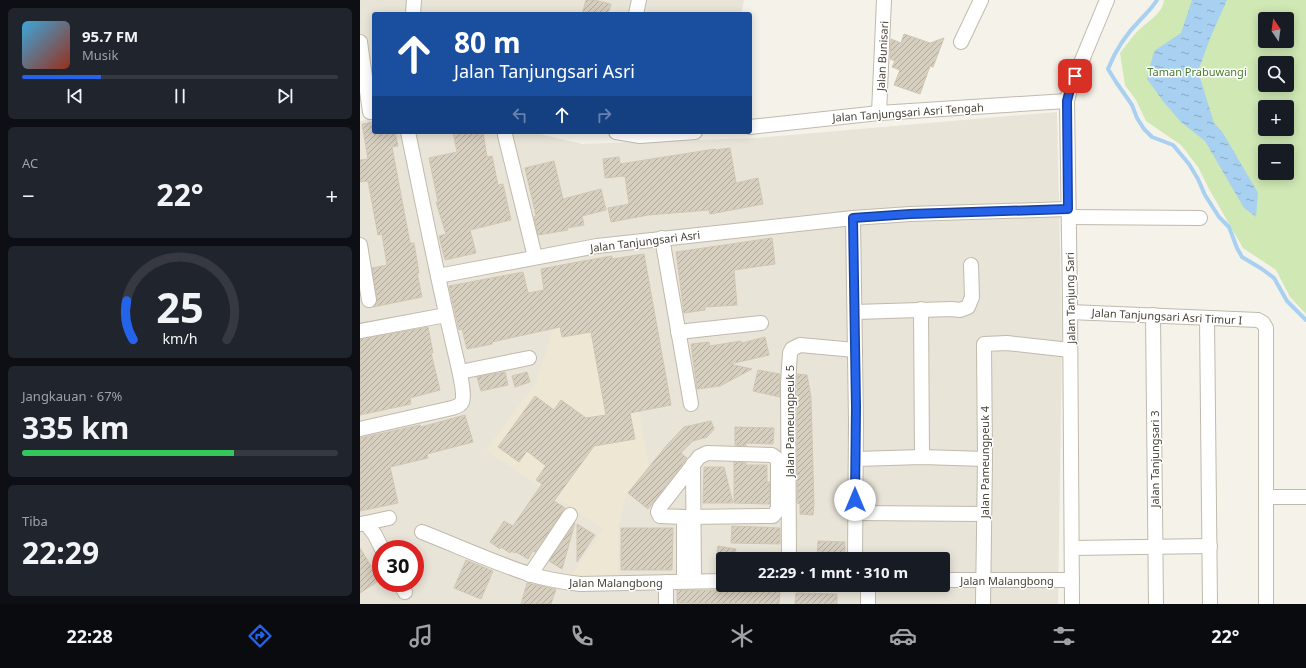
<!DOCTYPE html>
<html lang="id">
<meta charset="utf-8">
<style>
body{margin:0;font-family:"Noto Sans",sans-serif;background:#20242c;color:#f1f3f6;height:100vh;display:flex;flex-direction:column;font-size:15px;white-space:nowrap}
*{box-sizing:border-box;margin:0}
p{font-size:13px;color:#9ea1a6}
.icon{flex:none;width:22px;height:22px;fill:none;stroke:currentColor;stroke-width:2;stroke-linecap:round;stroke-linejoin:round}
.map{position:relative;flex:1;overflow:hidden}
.side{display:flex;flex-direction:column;gap:8px;padding:8px;background:#0d0f14;width:360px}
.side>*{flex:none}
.banner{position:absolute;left:12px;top:12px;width:380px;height:122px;border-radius:4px;box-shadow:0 2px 10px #0003;background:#1a4fa0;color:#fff;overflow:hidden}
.needle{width:26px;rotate:347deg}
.buttons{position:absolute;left:898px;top:12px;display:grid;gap:8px}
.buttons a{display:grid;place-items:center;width:36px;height:36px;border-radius:4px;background:#171b24;box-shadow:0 2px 10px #0003;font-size:20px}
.speed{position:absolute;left:12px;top:540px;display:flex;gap:8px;font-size:20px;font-weight:700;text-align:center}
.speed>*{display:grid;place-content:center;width:52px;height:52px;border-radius:50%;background:#171b24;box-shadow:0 2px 10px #0003;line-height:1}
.speed .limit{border:6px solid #d22;background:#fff;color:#111}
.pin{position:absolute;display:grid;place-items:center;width:34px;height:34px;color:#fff;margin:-17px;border-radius:8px;box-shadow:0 2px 6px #0006}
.me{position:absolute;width:44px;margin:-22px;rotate:0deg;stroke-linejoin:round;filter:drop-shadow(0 0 3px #0008)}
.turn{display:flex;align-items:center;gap:14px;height:84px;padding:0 16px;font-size:18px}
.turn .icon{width:52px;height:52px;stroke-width:2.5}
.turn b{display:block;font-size:28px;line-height:34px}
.lanes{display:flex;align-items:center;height:38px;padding:0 16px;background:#0003;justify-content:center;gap:20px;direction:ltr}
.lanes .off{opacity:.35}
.big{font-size:30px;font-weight:700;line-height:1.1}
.side .card{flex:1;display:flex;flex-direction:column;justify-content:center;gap:6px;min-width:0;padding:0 14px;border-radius:6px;background:#20242c}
.side .dial{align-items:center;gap:0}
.dial svg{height:104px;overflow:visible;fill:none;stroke:#363941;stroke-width:7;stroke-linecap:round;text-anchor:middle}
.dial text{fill:#f1f3f6;stroke:none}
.song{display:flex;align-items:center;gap:12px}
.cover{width:48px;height:48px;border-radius:6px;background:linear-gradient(135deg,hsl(200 70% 55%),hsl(10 70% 35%))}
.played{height:4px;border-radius:2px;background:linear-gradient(90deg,#2563eb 25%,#363941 25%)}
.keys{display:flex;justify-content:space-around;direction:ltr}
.heat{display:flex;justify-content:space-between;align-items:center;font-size:22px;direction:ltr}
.charge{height:6px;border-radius:3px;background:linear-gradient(90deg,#34c759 67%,#363941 0)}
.trip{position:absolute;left:356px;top:552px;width:234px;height:40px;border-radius:4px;background:#171b24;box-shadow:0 2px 10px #0003;font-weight:700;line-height:40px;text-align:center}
.menu{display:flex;height:64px;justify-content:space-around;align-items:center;background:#090b0e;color:#9ea1a6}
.menu .icon{width:28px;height:28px}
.menu .active{color:#2563eb}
.menu b{font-size:18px;color:#f1f3f6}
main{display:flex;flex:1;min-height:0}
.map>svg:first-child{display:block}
</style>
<main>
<section class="side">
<div class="card">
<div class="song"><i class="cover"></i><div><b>95.7 FM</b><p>Musik</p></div></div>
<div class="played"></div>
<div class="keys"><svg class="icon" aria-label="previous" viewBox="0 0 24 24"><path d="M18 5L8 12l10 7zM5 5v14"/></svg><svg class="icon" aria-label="pause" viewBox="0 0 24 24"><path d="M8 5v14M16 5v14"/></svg><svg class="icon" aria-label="next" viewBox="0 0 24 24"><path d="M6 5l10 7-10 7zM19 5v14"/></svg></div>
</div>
<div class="card"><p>AC</p>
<div class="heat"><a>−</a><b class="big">22°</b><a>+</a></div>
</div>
<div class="card dial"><svg viewBox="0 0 100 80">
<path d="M14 69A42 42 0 1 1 86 69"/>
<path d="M14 69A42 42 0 0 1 9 39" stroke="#2563eb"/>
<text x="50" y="56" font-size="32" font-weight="700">25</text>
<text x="50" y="72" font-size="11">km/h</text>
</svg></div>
<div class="card"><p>Jangkauan · 67%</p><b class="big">335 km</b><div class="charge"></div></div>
<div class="card"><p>Tiba</p><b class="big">22:29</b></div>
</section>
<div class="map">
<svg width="946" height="604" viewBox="0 0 946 604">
<defs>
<pattern id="water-ripples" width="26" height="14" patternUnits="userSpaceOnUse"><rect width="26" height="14" fill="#a8d0f0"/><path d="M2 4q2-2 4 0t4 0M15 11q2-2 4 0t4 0" fill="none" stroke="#8baac3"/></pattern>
<pattern id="building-hatch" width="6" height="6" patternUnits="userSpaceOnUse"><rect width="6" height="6" fill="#d6cebf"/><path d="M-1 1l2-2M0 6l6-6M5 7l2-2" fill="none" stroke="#b0a99c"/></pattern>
</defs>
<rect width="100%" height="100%" fill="#f5f2ea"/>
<g fill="#e9e4d8" fill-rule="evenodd">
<path d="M0 0H384L381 14H14V99L0 102Z"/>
<path d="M697 112 702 341 698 604H0V121L14 119V132H172L222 144 395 138ZM21 549H55V583H21ZM363 559H583V585H363Z"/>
</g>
<path fill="#ede7d4" d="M258 299 289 466 267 493 258 526V578H210L243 529 126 450 175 384 196 322Z"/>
<path fill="#cfe8b4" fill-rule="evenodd" d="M804 0H946V314L930 297 916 270 883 248 849 189 838 167 821 145 786 121 776 100 765 85 760 53C766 46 770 39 776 33 785 23 803 14 804 0ZM905 19H927V41H905ZM905 63H927V85H905ZM905 107H927V129H905ZM905 151H927V173H905Z"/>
<path fill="url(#water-ripples)" d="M832 0H867L851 36 838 71 854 123 863 133 898 193 896 217 884 208 845 141 821 122 803 101 787 79 794 51 821 33Z"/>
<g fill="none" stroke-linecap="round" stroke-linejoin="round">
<path stroke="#a8d0f0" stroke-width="4" d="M797 0C792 8 787 13 781 19 767 33 755 51 748 69L756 82 772 105 777 118 784 129 792 137 813 145 829 164 838 179 845 195 859 217 869 227 877 248 882 257 902 269 914 278 927 301 946 320"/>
</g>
<g fill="url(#building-hatch)" stroke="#d1c6b3">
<path d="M226 0H234L251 4 248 14H222Z"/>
<path d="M544 34 570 43 584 38 573 67 570 66 560 94 534 85 540 70 532 67 535 61 530 59 531 39 541 43Z"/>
<path d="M14 122V132H35L38 146 32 147 50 243H54L59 273H57L62 297 13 307 17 303V299L12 268 27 265 22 234 18 235 8 181 0 182V160L8 159 2 124Z"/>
<path d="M93 132H123L127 157 132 156 138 185 143 184 151 220 110 230 116 253 85 260 79 236 86 234 76 202H78L69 158 97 152Z"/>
<path d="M370 148 376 183 398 178 403 204 350 214 349 210 288 215 251 222 248 208 269 204 265 176 245 178 243 159 259 157 260 164 355 149 356 150Z"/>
<path d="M194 161 203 199 241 189 246 210 222 216 224 225 207 228 208 230 178 235 174 217 176 216 165 168Z"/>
<path d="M412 238 415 264 374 270 377 305 345 307V310L324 313 316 252Z"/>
<path d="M284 254 311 405 270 413 275 439 234 446 194 501 205 508 175 552 173 551 168 559 156 552 155 553 151 551 150 553 141 547 140 549 130 542 144 521 153 526 182 484 176 480 186 466 167 451 159 462 138 447 175 396 194 410 201 400 226 418 246 415 231 332 202 337 200 327 132 342V344L107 349 102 329 99 330 89 286 163 272 168 293 184 290 181 269 223 261 252 256V259Z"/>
<path d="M68 327 73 353H71L80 390 50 398 51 404 0 415V339Z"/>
<path d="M405 337 409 355 370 364 392 369 360 386 337 389 331 344 349 342 350 346 381 341 382 343Z"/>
<path d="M398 370 420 374V397L393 391Z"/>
<path d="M145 372 148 385 121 391 117 377Z"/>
<path d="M167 372 170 382 155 387 152 376Z"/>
<path d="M437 374 447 375 451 397 454 505 453 515 440 514V504L437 503Z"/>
<path d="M105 415 113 442 67 454 68 458 30 467 38 503 0 511V438L60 425 61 427Z"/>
<path d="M351 421 354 429 347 437 333 441 321 453 327 458 288 509 268 493 307 445 324 427Z"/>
<path d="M375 427 414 428 413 444 386 443V446L375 445Z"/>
<path d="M374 462 386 463V465H407V482H410V504L374 503Z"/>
<path d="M344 467H364L373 503H343Z"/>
<path d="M215 523 202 569 189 561Z"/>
<path d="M217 524 235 535 217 562Z"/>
<path d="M372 526 420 528V544L371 543Z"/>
<path d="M261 528H313L312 570H261Z"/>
<path d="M458 541 485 542V559H457Z"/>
<path d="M358 546 376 549 374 559H356Z"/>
<path d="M0 548 20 580 0 593Z"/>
<path d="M106 560 133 571 121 599 94 588Z"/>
<path d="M167 583 196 589 191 604H161Z"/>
<path d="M317 590 420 591 419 604 317 603Z"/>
<path d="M436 593 477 594V604H435Z"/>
</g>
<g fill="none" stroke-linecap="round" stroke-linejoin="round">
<g stroke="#c0baac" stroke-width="16">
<g id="minor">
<path d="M53 14 54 0"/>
<path d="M276 14 279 0"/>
<path d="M0 42 10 112"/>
<path d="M601 42 621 0"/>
<path d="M519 113 524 0"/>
<path d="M390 127 519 113 707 101"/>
<path d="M256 132 280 136 335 132"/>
<path d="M145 135 175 257"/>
<path d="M709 217 840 218"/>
<path d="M493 218 496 422 495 559"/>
<path d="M302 238 331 404"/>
<path d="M0 245 9 300"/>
<path d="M78 276 237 246 493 218 550 214 708 209"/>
<path d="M561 309 562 457"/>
<path d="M495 312 592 309 600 310 608 307 612 297 611 265"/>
<path d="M710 312 898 320 903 323 906 328V604"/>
<path d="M793 315 796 604"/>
<path d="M847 318 850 604"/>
<path d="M0 331 86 315"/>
<path d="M318 332 401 323"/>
<path d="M100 372 169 358"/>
<path d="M0 429 92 408C95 407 100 406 102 402 106 393 96 358 94 348 77 276 63 204 48 132"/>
<path d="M347 453 412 455 416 458 418 462V507L416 512 413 516 324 517 300 516 298 512 300 507 339 457Z"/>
<path d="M496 459 562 457 625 459"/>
<path d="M333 464 334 581"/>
<path d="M906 497H946"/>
<path d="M495 513 624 514"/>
<path d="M6 523 29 518"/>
<path d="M0 524 6 523 15 535 22 549"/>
<path d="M62 532C98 546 132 562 169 574 185 579 203 582 220 584L363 581"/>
<path d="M712 548 850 546"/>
<path d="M429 559 428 383 430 353 432 349 440 345 495 350"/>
<path d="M170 575 210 515"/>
<path d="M583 580H712"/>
<path d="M324 581V517"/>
<path d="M306 582V604"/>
<path d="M40 583 45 592"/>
<path d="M508 585V604"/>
<path d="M623 604 625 459 624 344 647 343 710 350"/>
<path d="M712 604 710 301 707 101 710 89 747 0"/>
</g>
</g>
<use href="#minor" stroke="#fff" stroke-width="14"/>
</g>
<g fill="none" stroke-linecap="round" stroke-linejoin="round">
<g stroke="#184099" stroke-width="10">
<path id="route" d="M495 500 496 407 493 218 550 214 708 209 707 101 710 89 715 76"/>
</g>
<use href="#route" stroke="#2563eb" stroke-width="7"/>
</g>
<g text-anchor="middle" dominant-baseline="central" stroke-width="3" stroke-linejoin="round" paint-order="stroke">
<g font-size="11" fill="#494338" stroke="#fff">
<text transform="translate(522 56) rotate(-87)">Jalan Bunisari</text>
<text transform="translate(548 112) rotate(-4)">Jalan Tanjungsari Asri Tengah</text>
<text transform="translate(285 241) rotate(-7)">Jalan Tanjungsari Asri</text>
<text transform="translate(710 298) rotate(-91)">Jalan Tanjung Sari</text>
<text transform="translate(807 316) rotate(3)">Jalan Tanjungsari Asri Timur I</text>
<text transform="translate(429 421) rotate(-90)">Jalan Pameungpeuk 5</text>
<text transform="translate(794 459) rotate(-90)">Jalan Tanjungsari 3</text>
<text transform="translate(624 462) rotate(-90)">Jalan Pameungpeuk 4</text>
<text x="647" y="580">Jalan Malangbong</text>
<text x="256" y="582">Jalan Malangbong</text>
</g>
<g font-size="11" fill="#477b2b" stroke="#fff">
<text x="837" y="71">Taman Prabuwangi</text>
</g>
</g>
</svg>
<div class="buttons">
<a><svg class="needle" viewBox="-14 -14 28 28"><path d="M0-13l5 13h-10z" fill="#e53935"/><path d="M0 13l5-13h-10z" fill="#9ea1a6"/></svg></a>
<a><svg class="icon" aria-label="search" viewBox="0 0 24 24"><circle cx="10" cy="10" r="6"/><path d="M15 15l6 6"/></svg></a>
<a>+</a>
<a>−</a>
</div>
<div class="speed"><div class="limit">30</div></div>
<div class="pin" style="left:715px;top:76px;background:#d93025"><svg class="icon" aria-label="arrive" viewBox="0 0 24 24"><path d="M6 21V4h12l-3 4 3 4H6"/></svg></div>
<svg class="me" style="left:495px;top:500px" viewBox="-20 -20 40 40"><circle r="19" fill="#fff"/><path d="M0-13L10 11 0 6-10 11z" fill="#2563eb"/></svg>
<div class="trip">22:29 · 1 mnt · 310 m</div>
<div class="banner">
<div class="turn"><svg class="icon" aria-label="ahead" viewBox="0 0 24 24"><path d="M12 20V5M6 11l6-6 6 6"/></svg><div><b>80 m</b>Jalan Tanjungsari Asri</div></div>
<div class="lanes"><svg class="icon off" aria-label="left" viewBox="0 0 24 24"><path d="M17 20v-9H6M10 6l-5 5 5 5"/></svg><svg class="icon" aria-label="ahead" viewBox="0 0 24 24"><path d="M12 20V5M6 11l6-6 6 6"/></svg><svg class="icon off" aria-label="right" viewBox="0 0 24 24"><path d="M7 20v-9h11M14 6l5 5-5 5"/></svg></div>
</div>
</div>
</main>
<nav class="menu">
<b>22:28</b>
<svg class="icon active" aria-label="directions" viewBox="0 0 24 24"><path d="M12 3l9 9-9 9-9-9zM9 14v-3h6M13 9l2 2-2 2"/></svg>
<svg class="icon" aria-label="music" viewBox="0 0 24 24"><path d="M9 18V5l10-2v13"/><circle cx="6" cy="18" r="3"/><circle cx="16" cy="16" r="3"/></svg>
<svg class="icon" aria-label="phone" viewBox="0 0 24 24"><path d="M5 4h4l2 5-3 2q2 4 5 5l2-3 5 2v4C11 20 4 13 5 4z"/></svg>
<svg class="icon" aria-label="climate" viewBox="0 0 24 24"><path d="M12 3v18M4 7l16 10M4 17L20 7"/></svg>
<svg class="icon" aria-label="car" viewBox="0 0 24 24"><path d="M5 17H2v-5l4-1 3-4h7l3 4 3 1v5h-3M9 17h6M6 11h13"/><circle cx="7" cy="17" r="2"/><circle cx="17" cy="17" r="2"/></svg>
<svg class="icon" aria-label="filters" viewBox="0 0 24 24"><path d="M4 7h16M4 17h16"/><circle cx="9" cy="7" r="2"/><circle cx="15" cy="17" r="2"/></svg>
<b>22°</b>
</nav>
